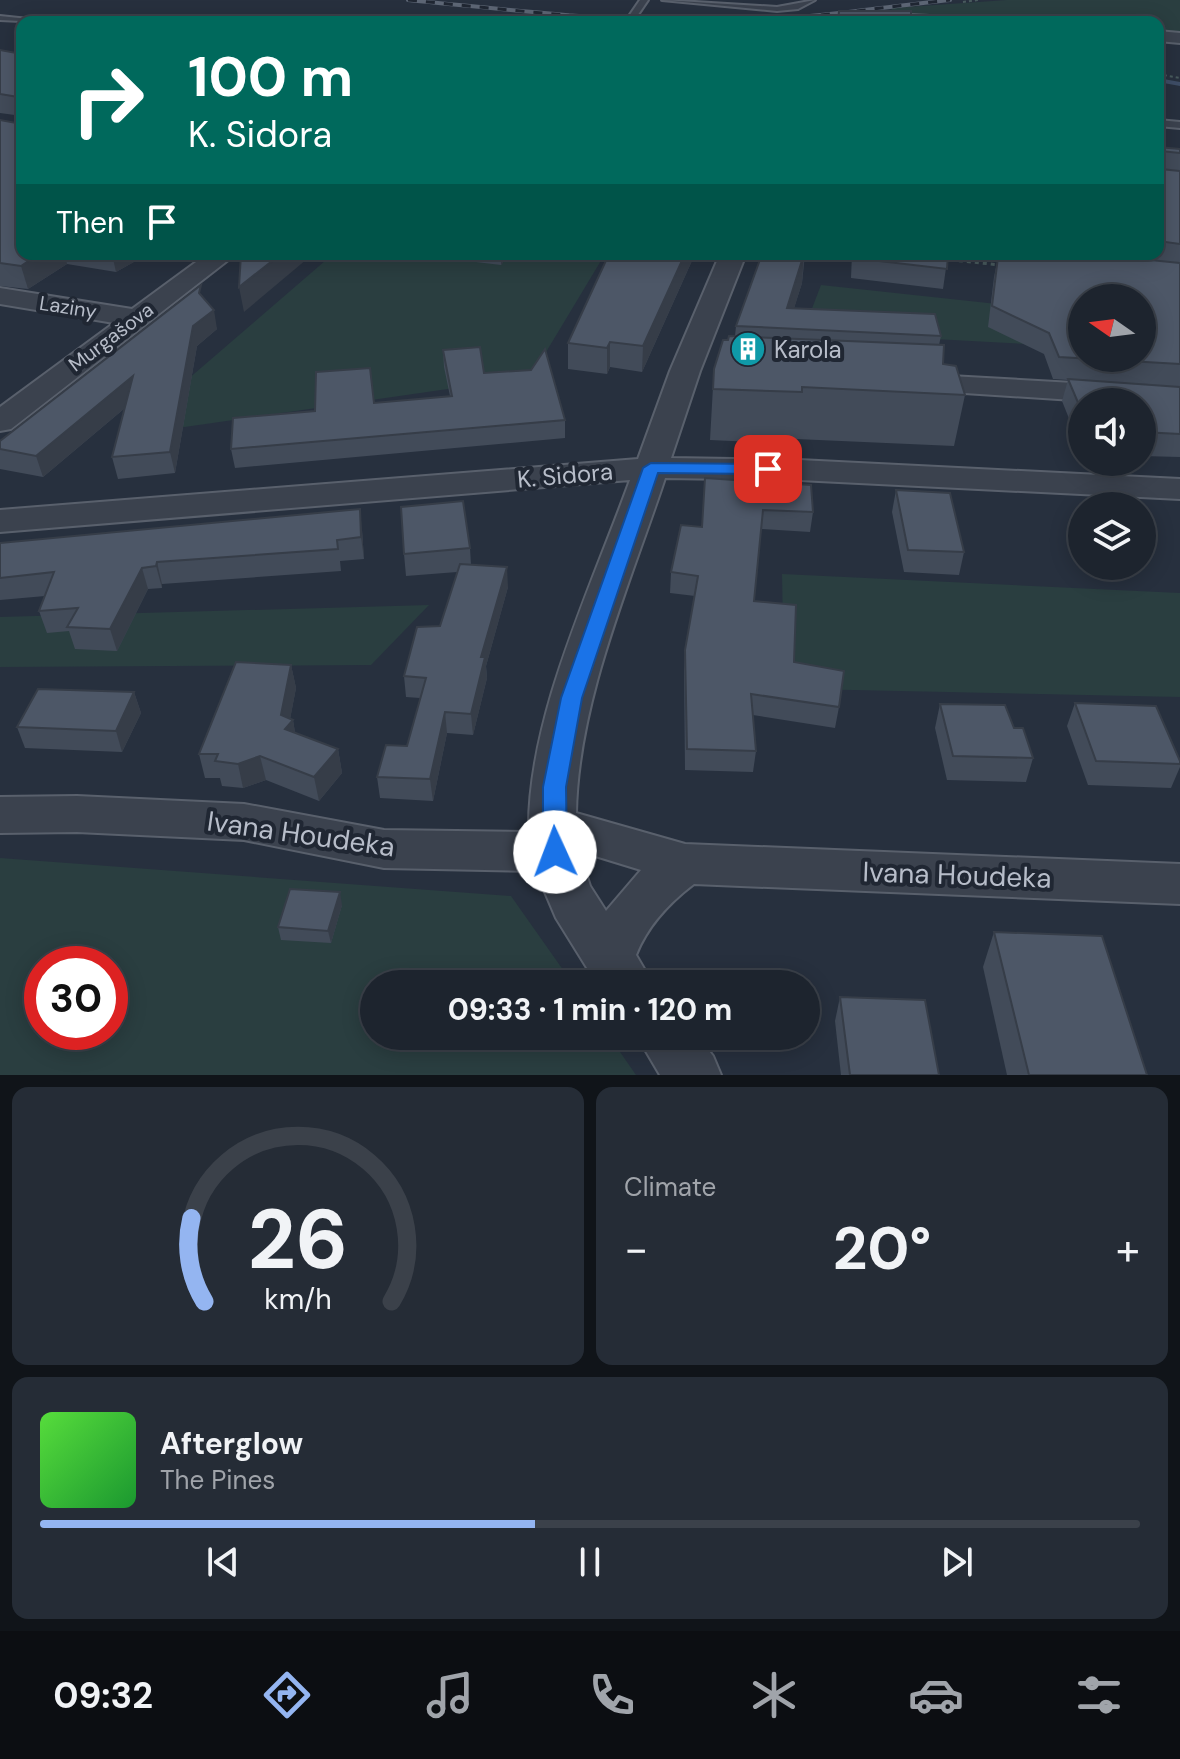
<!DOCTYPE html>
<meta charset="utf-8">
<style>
body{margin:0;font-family:"DM Sans",sans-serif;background:#252c36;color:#f1f3f6;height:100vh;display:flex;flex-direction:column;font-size:30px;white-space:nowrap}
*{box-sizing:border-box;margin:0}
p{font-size:26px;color:#a0a4aa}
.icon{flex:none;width:44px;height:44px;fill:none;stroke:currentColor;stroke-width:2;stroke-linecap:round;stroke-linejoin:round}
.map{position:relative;height:1075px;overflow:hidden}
.sheet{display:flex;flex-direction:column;gap:12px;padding:12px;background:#101419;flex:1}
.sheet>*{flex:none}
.guide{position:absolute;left:16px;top:16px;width:1148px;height:244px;border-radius:16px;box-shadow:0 4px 20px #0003,0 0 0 2px #3b414a;background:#00695c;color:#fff;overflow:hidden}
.needle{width:52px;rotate:284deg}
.buttons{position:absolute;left:1068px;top:284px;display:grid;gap:16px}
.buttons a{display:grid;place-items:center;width:88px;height:88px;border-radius:50%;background:#1d242e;box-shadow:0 4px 20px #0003,0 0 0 2px #3b414a;font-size:40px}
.speed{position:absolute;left:24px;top:946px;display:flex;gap:16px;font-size:40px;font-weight:700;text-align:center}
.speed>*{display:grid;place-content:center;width:104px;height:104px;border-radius:50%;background:#1d242e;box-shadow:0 4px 20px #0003,0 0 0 2px #3b414a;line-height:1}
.speed .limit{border:12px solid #d22;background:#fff;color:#111}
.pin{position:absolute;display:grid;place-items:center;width:68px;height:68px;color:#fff;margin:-34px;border-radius:16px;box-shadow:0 4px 12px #0006}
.me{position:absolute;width:88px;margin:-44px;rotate:358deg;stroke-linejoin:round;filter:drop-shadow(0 0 6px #0008)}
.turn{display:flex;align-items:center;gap:28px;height:168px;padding:0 40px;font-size:36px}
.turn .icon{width:104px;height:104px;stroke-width:2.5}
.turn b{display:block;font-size:56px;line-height:68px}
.then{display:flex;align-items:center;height:76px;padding:0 40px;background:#0003;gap:16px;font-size:30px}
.big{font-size:60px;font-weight:700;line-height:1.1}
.sheet .tile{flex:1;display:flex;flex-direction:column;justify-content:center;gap:12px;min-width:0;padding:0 28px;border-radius:16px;background:#252c36}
.sheet .dial{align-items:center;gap:0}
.dial svg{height:208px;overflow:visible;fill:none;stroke:#3b414a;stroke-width:7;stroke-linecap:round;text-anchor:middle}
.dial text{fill:#f1f3f6;stroke:none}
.song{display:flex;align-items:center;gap:24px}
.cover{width:96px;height:96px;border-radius:12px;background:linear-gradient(135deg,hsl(110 70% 55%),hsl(130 70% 35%))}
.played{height:8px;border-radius:4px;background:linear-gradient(90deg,#94b5f1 45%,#3b414a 45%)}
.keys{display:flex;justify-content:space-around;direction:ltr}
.heat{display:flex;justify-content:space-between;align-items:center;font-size:44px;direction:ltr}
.sheet .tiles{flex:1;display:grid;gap:12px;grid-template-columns:1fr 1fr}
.tile:last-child{grid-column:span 2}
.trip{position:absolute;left:360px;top:970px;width:460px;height:80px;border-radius:40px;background:#1d242e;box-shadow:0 4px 20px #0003,0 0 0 2px #3b414a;font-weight:700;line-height:80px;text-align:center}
.menu{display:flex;height:128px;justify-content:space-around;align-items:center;background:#0c0e12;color:#a0a4aa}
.menu .icon{width:56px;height:56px}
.menu .selected{color:#94b5f1}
.menu b{font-size:36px;color:#f1f3f6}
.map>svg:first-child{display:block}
</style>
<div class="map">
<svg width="1180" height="1075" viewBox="0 0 1180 1075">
<rect width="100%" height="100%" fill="#27303e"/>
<g fill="#2a3e40" fill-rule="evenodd">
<path d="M1007 0H1180V32L1158 31V22H1038L890 15 892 8Z"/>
<path d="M333 254H557L602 259 531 377 122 436Z"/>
<path d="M821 285 1082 313V347L803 332Z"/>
<path d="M782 574 1180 593V697L805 689 784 675Z"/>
<path d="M429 605 371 665 0 667V617Z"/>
<path d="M0 858 511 896 573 984H374V1036H609L636 1075H0ZM42 964H110V1032H42Z"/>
</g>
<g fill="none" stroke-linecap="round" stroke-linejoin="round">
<path fill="#3e4d66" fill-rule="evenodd" d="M1158 78 1180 82V86L1158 82Z"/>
<g stroke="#59606c" stroke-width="4">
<g id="service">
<path d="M640 0H648L633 22H625Z"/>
<path d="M662 0 777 7 815 0 798 9 777 11Z"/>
<path d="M0 16 38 20 42 22 0 20Z"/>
<path d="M1158 120 1180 122V128L1158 126Z"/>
</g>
</g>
<g stroke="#59606c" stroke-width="4">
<g id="minor">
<path d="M871 13 949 17 957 22H815L823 17Z"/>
<path d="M1158 31 1180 33V43L1158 41Z"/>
<path d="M207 254H236L11 429 0 431V407L114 323 0 304V288L132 309Z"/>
<path d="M720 254H746L700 371 671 458 799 460 1180 479V499L799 480 665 478C630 584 578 701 576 813L685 844 1180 864V904L694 884C669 903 648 925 636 955L653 984H597L556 918 536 871 384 868 244 840 77 832 0 833V797L77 796 244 804 384 830 529 832C527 719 592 586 630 480L0 532V510L638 459 670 371ZM579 851 641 870 606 911 590 886Z"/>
<path d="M914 374 1180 389V407L903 389 899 383 903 377Z"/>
<path d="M637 1036H697L713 1056 721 1075H660Z"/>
</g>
</g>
<g stroke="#495b5e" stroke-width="2" stroke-dasharray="3 3" stroke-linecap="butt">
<path d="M963 2 978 0"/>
<path d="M1158 74 1180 78"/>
</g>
<path stroke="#495b5e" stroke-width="3" stroke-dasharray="4 4" stroke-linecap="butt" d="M943 259 1000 265"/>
<use href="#service" fill="#3b424e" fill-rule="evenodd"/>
<use href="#minor" fill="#3b424e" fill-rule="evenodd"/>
<g stroke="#5d6675" stroke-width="4">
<path id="rail" d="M408 0C513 10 619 23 725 21 800 20 875 8 950 0"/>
</g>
<use href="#rail" stroke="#202733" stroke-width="3" stroke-dasharray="9" stroke-linecap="butt"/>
</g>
<g fill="#424b59">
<path d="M0 50 22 54V116L0 113Z"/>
<path d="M0 120 22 254H148L116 272 67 264 28 289 0 286Z"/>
<path d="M1158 147 1180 149V457L1142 456V402H1082V451L1062 401 1068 380 1053 379 1044 354 988 327 994 277 998 257 1008 258V254H1091L1124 257 1097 254H1158Z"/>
<path d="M459 254H509L501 265 459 260Z"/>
<path d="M695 254 642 372 610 367 607 374 568 369V343Z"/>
<path d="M762 254H805L802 283 794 308 941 336 939 345 943 364 965 395 954 446 796 439V444L710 440 714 369 728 340 735 336 736 326Z"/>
<path d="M852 254H948L943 289 851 278Z"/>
<path d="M203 297 217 329 197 346 175 473 118 479 112 457 125 408 43 477 0 469V441Z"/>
<path d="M443 350 565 420V438L235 468 231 449 315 411 374 403 450 396 444 367Z"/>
<path d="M705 478 813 512 810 532 761 529 754 601 794 662 839 707 835 728 753 715 756 751 753 772 685 770 684 671 685 650 695 596 670 593 671 572 702 527Z"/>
<path d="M896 490 964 552 959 575 904 572 892 512Z"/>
<path d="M362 530 364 559 340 561 341 571 162 584V588L148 589 117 651 75 649 69 631 47 633 39 611 45 596 0 600V543Z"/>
<path d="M470 548 471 565 508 587 486 666 487 678 473 735 447 733 433 801 380 798 377 777 407 746 420 698 406 697 404 676 440 626 457 572 406 576 404 554Z"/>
<path d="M291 665 296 688 290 719 293 720 295 733 338 749 342 773 319 801 266 780 243 788 222 786 220 778H205L199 754Z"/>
<path d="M134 692 141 713 122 752 25 748 17 727Z"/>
<path d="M1075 703 1180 761V767L1171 788 1088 785 1067 726Z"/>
<path d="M940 704 1014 728 1033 758 1026 782 947 780 935 728Z"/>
<path d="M342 905 331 943 281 940 278 927Z"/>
<path d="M994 932 1147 1075H1007L983 967Z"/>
<path d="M840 997 939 1075H841L835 1021Z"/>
</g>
<g fill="#363d48">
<path d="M22 95V112L18 97Z"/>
<path d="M39 254H65L67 264 28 289 21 266Z"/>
<path d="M112 254H148L116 272Z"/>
<path d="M281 254H313L244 312 239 287Z"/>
<path d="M501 254H509L501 265Z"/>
<path d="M685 254H695L642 372 643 346Z"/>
<path d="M804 254 802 283 788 328 787 308Z"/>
<path d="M214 310 217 329 197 346 175 473 170 452 193 326Z"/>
<path d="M610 342V367L607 374V348Z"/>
<path d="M133 376 138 397 43 477 36 456Z"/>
<path d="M360 509 362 530 364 559 361 537Z"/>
<path d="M157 562 162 584V588L156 566Z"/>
<path d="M507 567 508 587 486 666 487 678 473 735 471 714 481 657Z"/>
<path d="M142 568 148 589 117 651 110 629Z"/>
<path d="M291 665 296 688 289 725 293 720 297 744 290 753 281 715Z"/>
<path d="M134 692 141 713 122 752 116 731Z"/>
<path d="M445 712 447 733 433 801 430 779Z"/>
<path d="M338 749 342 773 319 801 314 777Z"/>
<path d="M260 756 266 780 243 788 238 764Z"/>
<path d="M340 892 342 905 331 943 328 931Z"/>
</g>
<g fill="#4d5767" stroke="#363d48" stroke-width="2" fill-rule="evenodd">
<path d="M839 11H911V22H838Z"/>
<path d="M0 50 22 54V95L18 97 0 94Z"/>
<path d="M0 120 22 124V254H39L21 266 0 263Z"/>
<path d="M1158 147 1180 149V153L1161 151V169L1180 171V244L1158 241Z"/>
<path d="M241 254H281L239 287Z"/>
<path d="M609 254H685L643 346 610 342 607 348 568 343Z"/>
<path d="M762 254H804L787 308 935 314 941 336 736 326Z"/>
<path d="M854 254H948L947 269 854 258Z"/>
<path d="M1010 254H1091L1180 263V364L1059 357 1049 333 992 306 998 257 1010 258ZM1082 298H1142V358H1082Z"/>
<path d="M201 285 199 293 214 310 193 326 170 452 112 457 133 376 36 456 0 449V441Z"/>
<path d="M729 336 944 345 943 364 956 366 965 395 802 387V392L713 389 714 369 723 340H728Z"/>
<path d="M480 347 484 373 531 370 545 349 565 420 231 449 233 418 315 411 316 372 370 368 374 403 452 396 443 350Z"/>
<path d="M1068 379 1180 387V434L1142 432V402H1082V412Z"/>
<path d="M705 478 811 485 813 512 763 510 754 601 796 605 794 662 844 671 839 707 751 694 756 751 687 749 685 650 698 576 671 572 681 525 702 527Z"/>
<path d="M896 490 950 493 964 552 908 550Z"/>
<path d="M463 501 470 548 404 554 401 507Z"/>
<path d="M360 509 361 537 337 540 338 549 157 562 156 566 142 568 110 629 67 627 78 608 39 611 54 572 0 578V543Z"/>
<path d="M460 564 507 567 481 657H485L471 714 445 712 430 779 377 777 386 745 407 746 426 678 404 676 417 627 440 626Z"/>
<path d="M236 662 291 665 281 715 293 720 285 729 338 749 314 777 260 756 238 764 215 761 218 754H199Z"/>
<path d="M38 689 134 692 116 731 17 727Z"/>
<path d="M1075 703 1156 706 1180 761V764L1096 761Z"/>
<path d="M940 704 1005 705 1014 728H1023L1033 758 953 756Z"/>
<path d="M290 889 340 892 328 931 278 927Z"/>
<path d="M994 932 1102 936 1147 1075H1029Z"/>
<path d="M840 997 925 1000 939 1075H850Z"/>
</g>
<path fill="#1a73e8" stroke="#114b97" stroke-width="2" d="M651 463 768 464 776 469 768 474 658 473 582 698 566 787 567 852 564 859 555 862 546 859 543 852V787L561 698 643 468Z"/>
<defs>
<g id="building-disc" transform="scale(1.8)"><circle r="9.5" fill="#0f9aa8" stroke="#202733"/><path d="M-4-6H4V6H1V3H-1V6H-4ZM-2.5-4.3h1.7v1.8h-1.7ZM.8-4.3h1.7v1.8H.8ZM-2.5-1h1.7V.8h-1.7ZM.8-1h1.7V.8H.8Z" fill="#fff"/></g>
</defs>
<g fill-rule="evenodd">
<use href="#building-disc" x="748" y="349"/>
</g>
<g text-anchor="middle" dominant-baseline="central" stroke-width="8" stroke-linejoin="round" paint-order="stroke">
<g font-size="20" fill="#b7bdc9" stroke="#202733">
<text transform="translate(68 307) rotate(9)">Laziny</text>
<text transform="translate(111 337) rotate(-37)">Murgašova</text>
</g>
<g font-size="24" fill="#b7bdc9" stroke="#202733" text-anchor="start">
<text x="774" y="349">Karola</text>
</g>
<g font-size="24" fill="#b7bdc9" stroke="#202733">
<text transform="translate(565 475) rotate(-5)">K. Sidora</text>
</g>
<g font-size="28" fill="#b7bdc9" stroke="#202733">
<text transform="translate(301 834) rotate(8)">Ivana Houdeka</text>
<text transform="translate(957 875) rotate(2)">Ivana Houdeka</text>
</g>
</g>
</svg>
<div class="buttons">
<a><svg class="needle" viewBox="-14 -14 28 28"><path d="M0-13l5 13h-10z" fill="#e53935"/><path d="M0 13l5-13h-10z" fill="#a0a4aa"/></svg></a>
<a><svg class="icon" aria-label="sound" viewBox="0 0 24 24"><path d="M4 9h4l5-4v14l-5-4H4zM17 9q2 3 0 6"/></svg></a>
<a><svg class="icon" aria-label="layers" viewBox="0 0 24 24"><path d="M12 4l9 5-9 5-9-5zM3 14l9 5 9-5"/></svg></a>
</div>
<div class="speed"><div class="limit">30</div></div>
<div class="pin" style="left:768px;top:469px;background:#d93025"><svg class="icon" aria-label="arrive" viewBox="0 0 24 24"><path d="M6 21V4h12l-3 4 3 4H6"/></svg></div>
<svg class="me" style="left:555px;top:852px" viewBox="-20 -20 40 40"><circle r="19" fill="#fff"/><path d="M0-13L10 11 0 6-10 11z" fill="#1a73e8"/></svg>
<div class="trip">09:33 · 1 min · 120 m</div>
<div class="guide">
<div class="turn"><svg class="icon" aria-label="right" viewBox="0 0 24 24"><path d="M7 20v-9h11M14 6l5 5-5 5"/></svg><div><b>100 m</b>K. Sidora</div></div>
<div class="then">Then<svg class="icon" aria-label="arrive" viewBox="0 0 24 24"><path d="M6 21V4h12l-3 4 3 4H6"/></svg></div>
</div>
</div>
<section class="sheet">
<div class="tiles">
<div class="tile dial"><svg viewBox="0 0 100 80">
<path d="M14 69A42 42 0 1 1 86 69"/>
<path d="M14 69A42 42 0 0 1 9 37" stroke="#94b5f1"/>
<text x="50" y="56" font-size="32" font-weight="700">26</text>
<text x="50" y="72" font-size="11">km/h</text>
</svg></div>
<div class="tile"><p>Climate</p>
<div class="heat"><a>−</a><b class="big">20°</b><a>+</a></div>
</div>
<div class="tile">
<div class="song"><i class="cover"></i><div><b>Afterglow</b><p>The Pines</p></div></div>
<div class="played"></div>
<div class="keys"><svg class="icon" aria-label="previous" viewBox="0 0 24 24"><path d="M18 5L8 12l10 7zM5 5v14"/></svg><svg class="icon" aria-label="pause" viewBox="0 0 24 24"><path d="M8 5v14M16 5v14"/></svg><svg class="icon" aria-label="next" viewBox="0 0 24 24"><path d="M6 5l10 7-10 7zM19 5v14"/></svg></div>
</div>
</div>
</section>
<nav class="menu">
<b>09:32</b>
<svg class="icon selected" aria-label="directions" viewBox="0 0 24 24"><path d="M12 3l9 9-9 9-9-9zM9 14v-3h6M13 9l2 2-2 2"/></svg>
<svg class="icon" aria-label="music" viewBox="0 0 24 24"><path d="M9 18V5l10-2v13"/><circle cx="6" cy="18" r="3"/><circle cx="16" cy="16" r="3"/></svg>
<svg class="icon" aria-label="phone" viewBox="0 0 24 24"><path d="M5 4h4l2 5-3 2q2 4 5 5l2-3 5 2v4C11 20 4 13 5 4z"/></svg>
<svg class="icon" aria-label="climate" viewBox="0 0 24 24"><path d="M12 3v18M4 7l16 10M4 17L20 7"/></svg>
<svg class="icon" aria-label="car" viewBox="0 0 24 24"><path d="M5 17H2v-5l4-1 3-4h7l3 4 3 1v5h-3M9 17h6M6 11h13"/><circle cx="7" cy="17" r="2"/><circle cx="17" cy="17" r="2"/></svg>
<svg class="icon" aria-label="filters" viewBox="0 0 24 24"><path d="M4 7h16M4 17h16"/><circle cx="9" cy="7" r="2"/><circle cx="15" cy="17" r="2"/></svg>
</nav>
